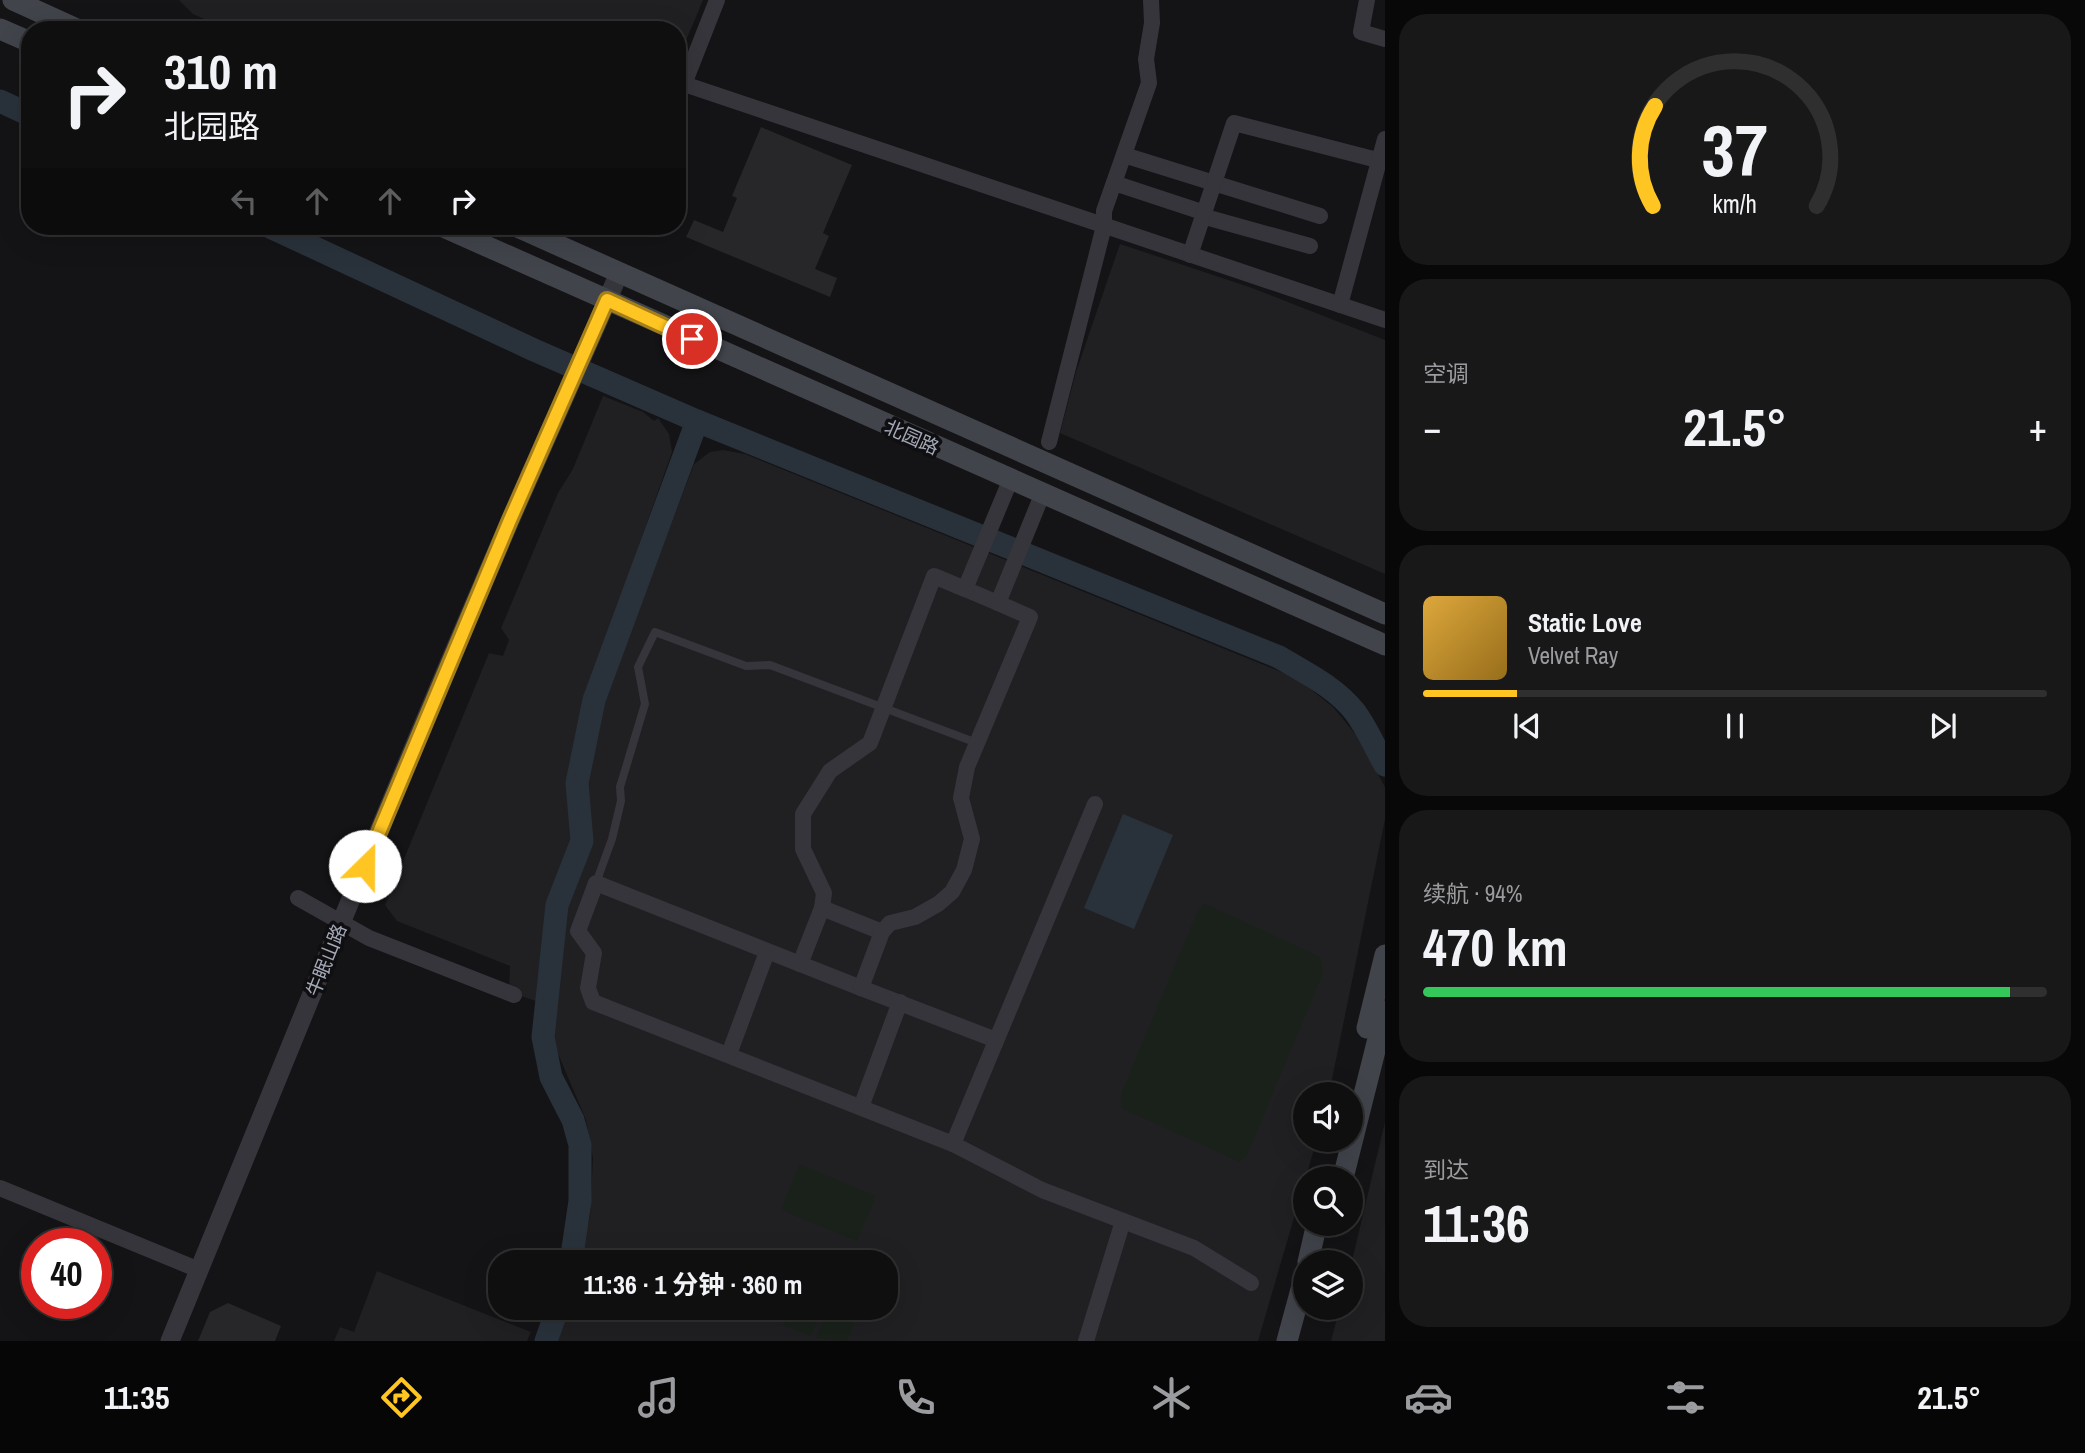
<!DOCTYPE html>
<html lang="zh">
<meta charset="utf-8">
<style>
body{margin:0;font-family:"Archivo Narrow","Noto Sans SC",sans-serif;background:#181819;color:#f1f3f6;height:100vh;display:flex;flex-direction:column;font-size:26px;white-space:nowrap}
*{box-sizing:border-box;margin:0}
p{font-size:23px;color:#9b9c9f}
.icon{flex:none;width:38px;height:38px;fill:none;stroke:currentColor;stroke-width:2;stroke-linecap:round;stroke-linejoin:round}
.map{position:relative;flex:1;overflow:hidden}
.details{display:flex;flex-direction:column;gap:14px;padding:14px;background:#080809;width:700px}
.details>*{flex:none}
.top-card{position:absolute;left:21px;top:21px;width:665px;height:214px;border-radius:28px;box-shadow:0 7px 28px #0002,0 0 0 2px #2f2f30;background:#0f0f10;color:#f1f3f6;overflow:hidden}
.fabs{position:absolute;left:1293px;top:1082px;display:grid;gap:14px}
.fabs a{display:grid;place-items:center;width:70px;height:70px;border-radius:50%;background:#0f0f10;box-shadow:0 7px 28px #0002,0 0 0 2px #2f2f30;font-size:35px}
.speed{position:absolute;left:21px;top:1228px;display:flex;gap:14px;font-size:35px;font-weight:700;text-align:center}
.speed>*{display:grid;place-content:center;width:91px;height:91px;border-radius:50%;background:#0f0f10;box-shadow:0 7px 28px #0002,0 0 0 2px #2f2f30;line-height:1}
.speed .limit{border:10px solid #d22;background:#fff;color:#111}
.pin{position:absolute;display:grid;place-items:center;width:60px;height:60px;color:#fff;margin:-30px;border:4px solid #fff;border-radius:50%;box-shadow:0 2px 7px #0007}
.me{position:absolute;width:77px;margin:-38px;rotate:23deg;stroke-linejoin:round;filter:drop-shadow(0 0 5px #0008)}
.turn{display:flex;align-items:center;gap:24px;height:147px;padding:0 28px;font-size:32px}
.turn .icon{width:91px;height:91px;stroke-width:2.5}
.turn b{display:block;font-size:49px;line-height:60px}
.lanes{display:flex;align-items:center;height:66px;padding:0 28px;background:#0003;justify-content:center;gap:35px;direction:ltr}
.lanes .off{opacity:.35}
.big{font-size:52px;font-weight:700;line-height:1.1}
.details .widget{flex:1;display:flex;flex-direction:column;justify-content:center;gap:10px;min-width:0;padding:0 24px;border-radius:28px;background:#181819}
.details .dial{align-items:center;gap:0}
.dial svg{height:182px;overflow:visible;fill:none;stroke:#2f2f30;stroke-width:7;stroke-linecap:round;text-anchor:middle}
.dial text{fill:#f1f3f6;stroke:none}
.song{display:flex;align-items:center;gap:21px}
.cover{width:84px;height:84px;border-radius:10px;background:linear-gradient(135deg,hsl(40 70% 55%),hsl(40 70% 35%))}
.played{height:7px;border-radius:4px;background:linear-gradient(90deg,#ffc523 15%,#2f2f30 15%)}
.keys{display:flex;justify-content:space-around;direction:ltr}
.heat{display:flex;justify-content:space-between;align-items:center;font-size:38px;direction:ltr}
.charge{height:10px;border-radius:5px;background:linear-gradient(90deg,#34c759 94%,#2f2f30 0)}
.trip{position:absolute;left:488px;top:1250px;width:410px;height:70px;border-radius:28px;background:#0f0f10;box-shadow:0 7px 28px #0002,0 0 0 2px #2f2f30;font-weight:700;line-height:70px;text-align:center}
.dock{display:flex;height:112px;justify-content:space-around;align-items:center;background:#060606;color:#9b9c9f}
.dock .icon{width:49px;height:49px}
.dock .on{color:#ffc523}
.dock b{font-size:32px;color:#f1f3f6}
main{display:flex;flex:1;min-height:0}
.map>svg:first-child{display:block}
</style>
<main>
<div class="map">
<svg width="1385" height="1341" viewBox="0 0 1385 1341">
<rect width="100%" height="100%" fill="#141416"/>
<g fill="#202023">
<path d="M179 0H703L677 62V30H229L193 14Z"/>
<path d="M1120 244 1252 288 1385 340V574L1060 433 1076 372Z"/>
<path d="M603 396 643 412 654 421 658 418 669 434 672 452 588 690 574 746 568 789 573 837 550 896 540 971 555 973 567 898 591 839 584 788 600 709 694 464 710 452 723 450 745 454 1296 678 1333 707 1356 735 1385 787V819L1329 1094H1306V1139H1317L1258 1341H555L567 1307H886V1262H580L590 1216 593 1158 586 1120 554 1044 552 1025 555 978 538 976 536 1001 509 992 510 966 397 921 385 905 489 653 503 656 509 640 501 628 558 493 573 469Z"/>
<path d="M1385 1122V1341H1331L1340 1307H1351V1265Z"/>
<path d="M377 1271 531 1332 527 1341H334L340 1327 354 1332Z"/>
</g>
<g fill="#1a211b">
<path d="M1204 903 1320 957 1323 973 1247 1155 1240 1162 1121 1108V1094L1198 910Z"/>
<path d="M799 1164 876 1196 857 1241 781 1210Z"/>
<path d="M790 1307H822L811 1336 783 1325Z"/>
<path d="M828 1307H860L847 1341 816 1338Z"/>
</g>
<path fill="#29323b" d="M1123 814 1173 835 1134 929 1084 908Z"/>
<g fill="none" stroke-linecap="round" stroke-linejoin="round">
<g stroke="#29323b" stroke-width="23">
<path d="M0 101 30 115"/>
<path d="M268 226 534 350 697 421 1279 657C1306 673 1335 687 1355 712 1367 728 1375 748 1385 765"/>
<path d="M571 1262 580 1201V1145L573 1120 551 1077 543 1037 557 905 582 841 577 783 594 700 697 421"/>
<path d="M546 1341 558 1307"/>
</g>
</g>
<g fill="#27272a">
<path d="M761 127 852 165 823 233 829 236 815 269 837 278 830 297 686 237 694 220 723 232 737 198 732 196Z"/>
<path d="M228 1303 281 1326 275 1341H198L210 1312Z"/>
</g>
<g fill="none" stroke-linecap="round" stroke-linejoin="round">
<path stroke="#35353b" stroke-width="8" d="M596 883 612 839 621 801 620 787 645 704 638 667 655 632 746 666 770 665 977 743"/>
<g stroke="#35353b" stroke-width="16">
<path d="M717 0 684 84 1385 320"/>
<path d="M1367 0 1361 32 1385 39"/>
<path d="M1124 155 1320 216"/>
<path d="M1114 183 1202 212 1209 218 1310 246"/>
<path d="M1190 255 1234 123 1385 162"/>
<path d="M1340 305 1385 139"/>
<path d="M1049 442 1104 226V211L1149 83 1146 59 1152 23 1151 0"/>
<path d="M965 589 998 603"/>
<path d="M298 898 369 938 514 995"/>
<path d="M822 908 824 893 803 849V814L830 771 870 743 934 576 965 589 1010 481"/>
<path d="M800 964 822 908 882 932"/>
<path d="M861 988 596 883 578 931 594 953 588 988 593 1002 953 1144 1042 1190 1194 1248 1251 1283"/>
<path d="M996 1040 861 988 882 932 890 923 915 917 938 904 952 892 964 870 972 839 961 798 967 767 1030 617 998 603 1042 495"/>
<path d="M729 1054 767 952"/>
<path d="M861 1107 900 1002"/>
<path d="M953 1144 1095 804"/>
<path d="M0 1188 199 1270"/>
<path d="M1086 1341 1123 1221"/>
</g>
<path stroke="#35353b" stroke-width="19" d="M170 1341C282 1068 392 794 509 523 545 440 583 357 619 273"/>
<g stroke="#42444c" stroke-width="21">
<path d="M13 0 79 30"/>
<path d="M0 29 30 42"/>
<path d="M441 226 1385 645"/>
<path d="M515 226 1385 614"/>
<path d="M1367 1028 1385 955"/>
<path d="M1343 1178 1385 1011"/>
<path d="M1308 1262 1317 1223"/>
<path d="M1287 1341 1306 1271"/>
</g>
</g>
<g fill="none" stroke-linecap="round" stroke-linejoin="round">
<g stroke="#a68017" stroke-width="18">
<path id="route" d="M365 866 510 520 607 300 692 339"/>
</g>
<use href="#route" stroke="#ffc523" stroke-width="12"/>
</g>
<g text-anchor="middle" dominant-baseline="central" stroke-width="7" stroke-linejoin="round" paint-order="stroke">
<g font-size="19" fill="#a4a9b8" stroke="#0f0f11">
<text transform="translate(912 437) rotate(24)">北园路</text>
<text transform="translate(326 960) rotate(-68)">牛眠山路</text>
</g>
</g>
</svg>
<div class="fabs">
<a><svg class="icon" aria-label="sound" viewBox="0 0 24 24"><path d="M4 9h4l5-4v14l-5-4H4zM17 9q2 3 0 6"/></svg></a>
<a><svg class="icon" aria-label="search" viewBox="0 0 24 24"><circle cx="10" cy="10" r="6"/><path d="M15 15l6 6"/></svg></a>
<a><svg class="icon" aria-label="layers" viewBox="0 0 24 24"><path d="M12 4l9 5-9 5-9-5zM3 14l9 5 9-5"/></svg></a>
</div>
<div class="speed"><div class="limit">40</div></div>
<div class="pin" style="left:692px;top:339px;background:#d93025"><svg class="icon" aria-label="arrive" viewBox="0 0 24 24"><path d="M6 21V4h12l-3 4 3 4H6"/></svg></div>
<svg class="me" style="left:365px;top:866px" viewBox="-20 -20 40 40"><circle r="19" fill="#fff"/><path d="M0-13L10 11 0 6-10 11z" fill="#ffc523"/></svg>
<div class="trip">11:36 · 1 分钟 · 360 m</div>
<div class="top-card">
<div class="turn"><svg class="icon" aria-label="right" viewBox="0 0 24 24"><path d="M7 20v-9h11M14 6l5 5-5 5"/></svg><div><b>310 m</b>北园路</div></div>
<div class="lanes"><svg class="icon off" aria-label="left" viewBox="0 0 24 24"><path d="M17 20v-9H6M10 6l-5 5 5 5"/></svg><svg class="icon off" aria-label="ahead" viewBox="0 0 24 24"><path d="M12 20V5M6 11l6-6 6 6"/></svg><svg class="icon off" aria-label="ahead" viewBox="0 0 24 24"><path d="M12 20V5M6 11l6-6 6 6"/></svg><svg class="icon" aria-label="right" viewBox="0 0 24 24"><path d="M7 20v-9h11M14 6l5 5-5 5"/></svg></div>
</div>
</div>
<section class="details">
<div class="widget dial"><svg viewBox="0 0 100 80">
<path d="M14 69A42 42 0 1 1 86 69"/>
<path d="M14 69A42 42 0 0 1 15 25" stroke="#ffc523"/>
<text x="50" y="56" font-size="32" font-weight="700">37</text>
<text x="50" y="72" font-size="11">km/h</text>
</svg></div>
<div class="widget"><p>空调</p>
<div class="heat"><a>−</a><b class="big">21.5°</b><a>+</a></div>
</div>
<div class="widget">
<div class="song"><i class="cover"></i><div><b>Static Love</b><p>Velvet Ray</p></div></div>
<div class="played"></div>
<div class="keys"><svg class="icon" aria-label="previous" viewBox="0 0 24 24"><path d="M18 5L8 12l10 7zM5 5v14"/></svg><svg class="icon" aria-label="pause" viewBox="0 0 24 24"><path d="M8 5v14M16 5v14"/></svg><svg class="icon" aria-label="next" viewBox="0 0 24 24"><path d="M6 5l10 7-10 7zM19 5v14"/></svg></div>
</div>
<div class="widget"><p>续航 · 94%</p><b class="big">470 km</b><div class="charge"></div></div>
<div class="widget"><p>到达</p><b class="big">11:36</b></div>
</section>
</main>
<nav class="dock">
<b>11:35</b>
<svg class="icon on" aria-label="directions" viewBox="0 0 24 24"><path d="M12 3l9 9-9 9-9-9zM9 14v-3h6M13 9l2 2-2 2"/></svg>
<svg class="icon" aria-label="music" viewBox="0 0 24 24"><path d="M9 18V5l10-2v13"/><circle cx="6" cy="18" r="3"/><circle cx="16" cy="16" r="3"/></svg>
<svg class="icon" aria-label="phone" viewBox="0 0 24 24"><path d="M5 4h4l2 5-3 2q2 4 5 5l2-3 5 2v4C11 20 4 13 5 4z"/></svg>
<svg class="icon" aria-label="climate" viewBox="0 0 24 24"><path d="M12 3v18M4 7l16 10M4 17L20 7"/></svg>
<svg class="icon" aria-label="car" viewBox="0 0 24 24"><path d="M5 17H2v-5l4-1 3-4h7l3 4 3 1v5h-3M9 17h6M6 11h13"/><circle cx="7" cy="17" r="2"/><circle cx="17" cy="17" r="2"/></svg>
<svg class="icon" aria-label="filters" viewBox="0 0 24 24"><path d="M4 7h16M4 17h16"/><circle cx="9" cy="7" r="2"/><circle cx="15" cy="17" r="2"/></svg>
<b>21.5°</b>
</nav>
